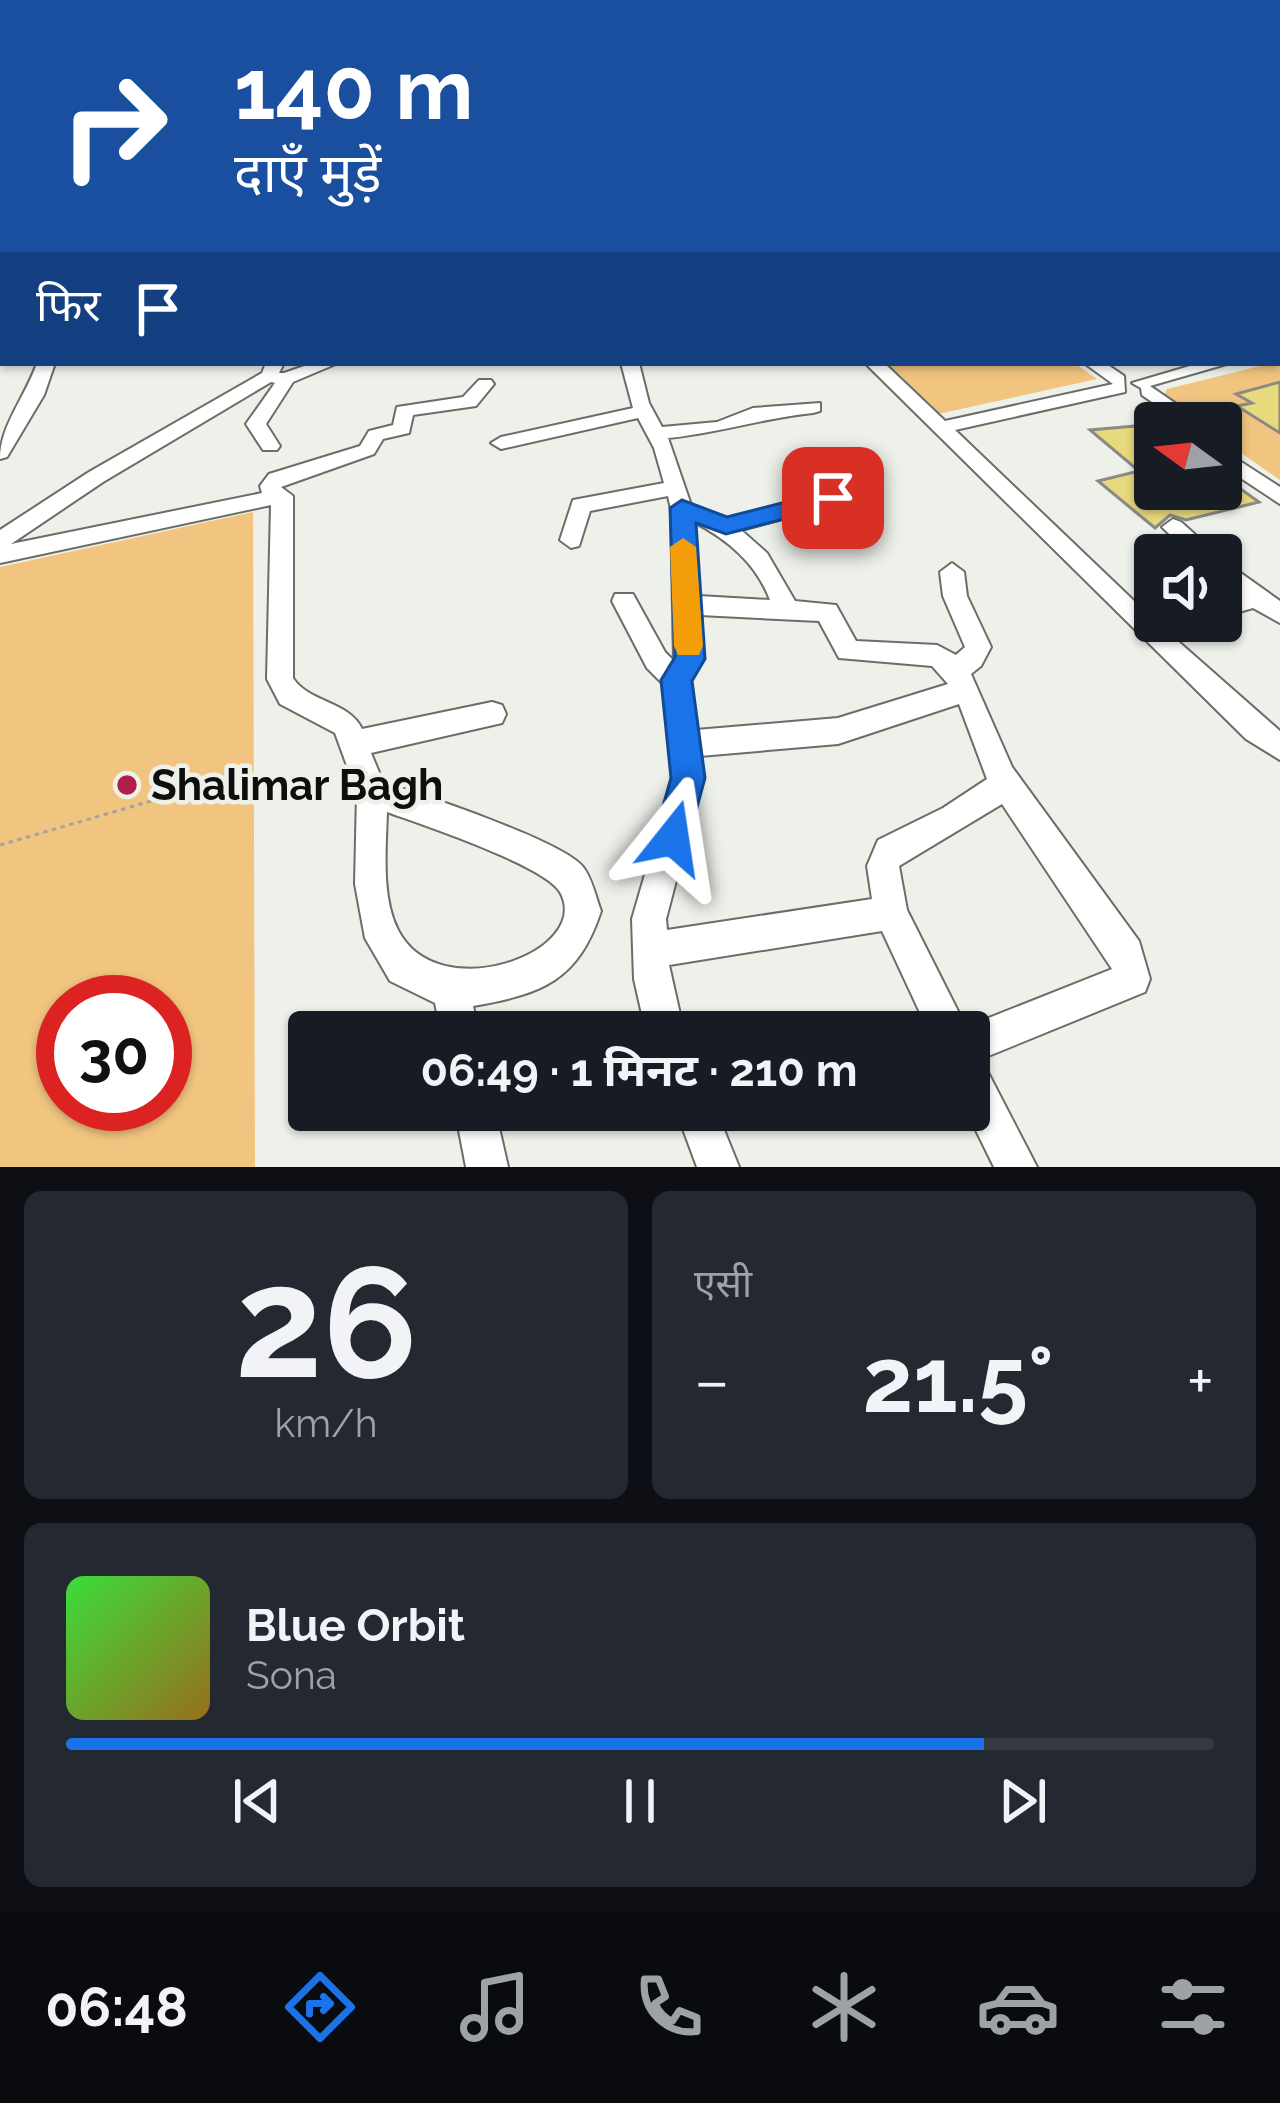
<!DOCTYPE html>
<html lang="hi">
<meta charset="utf-8">
<style>
body{margin:0;font-family:Raleway,"Noto Sans Devanagari",sans-serif;background:#242831;color:#f1f3f6;height:100vh;display:flex;flex-direction:column;font-size:45px;white-space:nowrap}
*{box-sizing:border-box;margin:0}
p{font-size:39px;color:#9ea1a6}
.icon{flex:none;width:66px;height:66px;fill:none;stroke:currentColor;stroke-width:2;stroke-linecap:round;stroke-linejoin:round}
.map{position:relative;height:1167px;overflow:hidden}
.sheet{display:flex;flex-direction:column;gap:24px;padding:24px;background:#0d0f14;flex:1}
.sheet>*{flex:none}
.top-card{position:absolute;left:0px;top:0px;width:1281px;height:366px;box-shadow:0 3px 9px #0004;background:#1a4fa0;color:#fff;overflow:hidden}
.needle{width:78px;rotate:285deg}
.buttons{position:absolute;left:1134px;top:402px;display:grid;gap:24px}
.buttons a{display:grid;place-items:center;width:108px;height:108px;border-radius:12px;background:#171b24;box-shadow:0 3px 9px #0004;font-size:60px}
.speed{position:absolute;left:36px;top:975px;display:flex;gap:24px;font-size:60px;font-weight:700;text-align:center}
.speed>*{display:grid;place-content:center;width:156px;height:156px;border-radius:50%;background:#171b24;box-shadow:0 3px 9px #0004;line-height:1}
.speed .limit{border:18px solid #d22;background:#fff;color:#111}
.pin{position:absolute;display:grid;place-items:center;width:102px;height:102px;color:#fff;margin:-51px;border-radius:24px;box-shadow:0 6px 18px #0006}
.me{position:absolute;width:132px;margin:-66px;rotate:15deg;stroke-linejoin:round;filter:drop-shadow(0 0 9px #0008)}
.turn{display:flex;align-items:center;gap:42px;height:252px;padding:0 36px;font-size:54px}
.turn .icon{width:156px;height:156px;stroke-width:2.5}
.turn b{display:block;font-size:84px;line-height:102px}
.then{display:flex;align-items:center;height:114px;padding:0 36px;background:#0003;gap:24px;font-size:45px}
.big{font-size:90px;font-weight:700;line-height:1.1}
.sheet .tile{flex:1;display:flex;flex-direction:column;justify-content:center;gap:18px;min-width:0;padding:0 42px;border-radius:18px;background:#242831}
.sheet .dial{align-items:center;gap:0}
.dial b{font-size:156px;line-height:1}
.song{display:flex;align-items:center;gap:36px}
.cover{width:144px;height:144px;border-radius:18px;background:linear-gradient(135deg,hsl(120 70% 55%),hsl(40 70% 35%))}
.played{height:12px;border-radius:6px;background:linear-gradient(90deg,#1a73e8 80%,#363941 80%)}
.keys{display:flex;justify-content:space-around;direction:ltr}
.heat{display:flex;justify-content:space-between;align-items:center;font-size:66px;direction:ltr}
.sheet .tiles{flex:1;display:grid;gap:24px;grid-template-columns:1fr 1fr}
.tile:last-child{grid-column:span 2}
.trip{position:absolute;left:288px;top:1011px;width:702px;height:120px;border-radius:12px;background:#171b24;box-shadow:0 3px 9px #0004;font-weight:700;line-height:120px;text-align:center}
.tabs{display:flex;height:192px;justify-content:space-around;align-items:center;background:#090b0e;color:#9ea1a6}
.tabs .icon{width:84px;height:84px}
.tabs .selected{color:#1a73e8}
.tabs b{font-size:54px;color:#f1f3f6}
.map>svg:first-child{display:block}
</style>
<div class="map">
<svg width="1280" height="1167" viewBox="0 0 1280 1167">
<rect width="100%" height="100%" fill="#eef0ea"/>
<g fill="#f1c57f" fill-rule="evenodd">
<path d="M1280 361V382L1237 394 1252 403 1238 408 1280 433V480L1221 439V423H1198L1164 396 1167 389Z"/>
<path d="M883 363H1074L1097 379 938 414Z"/>
<path d="M253 512 255 1167H0V567ZM63 1002H165V1104H63Z"/>
</g>
<g fill="#e7da7c" stroke="#8b8a84" stroke-width="3">
<path d="M1280 382V433L1237 406 1252 403 1236 394Z"/>
<path d="M1146 425 1155 432V489H1221V475L1259 502 1186 520 1170 515 1155 528 1098 481 1139 471 1090 430Z"/>
</g>
<g fill="none" stroke-linecap="round" stroke-linejoin="round">
<g stroke="#6b6d67" stroke-width="4">
<g id="minor">
<path d="M1278 208 1280 209V217L1278 216Z"/>
<rect x="0" y="225" width="3" height="8"/>
<rect x="1278" y="262" width="2" height="8"/>
<rect x="1278" y="342" width="2" height="11"/>
<path d="M37 363H55L44 395 7 457 0 459C0 425 26 396 37 363Z"/>
<path d="M266 363H284L279 373H284L313 363H338L293 382 266 424 280 446 277 450H263L246 424 275 383 271 382 103 482 11 544 262 493 260 486 269 474 360 446 369 431 393 425 397 407 463 397 479 380H491L494 384 476 406 413 415 409 433 383 439 374 454 281 487 293 496V678C309 703 349 701 362 729L492 702 502 705 506 714 502 723 371 753 383 782C420 794 563 841 583 867 592 878 596 898 601 911 578 981 542 994 473 1006L479 1032H441L435 1003 390 981 365 938 355 884 357 793 335 733 280 704 267 679 271 505 0 563V530L89 472 262 373ZM387 812C420 824 544 865 560 892 594 952 438 1009 398 930 381 897 386 848 387 812Z"/>
<path d="M621 363H639L649 403 662 427 717 422 753 408 820 403V411L813 413C763 418 718 433 668 438L691 505 724 519 869 482 876 484 880 489 876 494 741 530 767 553 795 601 836 605 856 641 937 645 956 655 965 647 943 596 940 572 952 563 964 572 967 596 991 647 981 666 971 674 1012 767 1139 941 1150 979 1145 992 981 1059 1037 1167H994L966 1110 969 1032H929L882 931 669 965 684 1032H646L634 979 632 919 673 778 663 684 647 668 612 601 615 594H633L665 652 674 661 671 509 668 496 590 511 579 546 571 548 560 540 573 500 664 483 654 448 638 418 501 449 491 443 501 437 633 408ZM694 522C728 540 756 563 770 600L699 596ZM700 615 819 621 839 658 932 666 948 684 838 718 696 730 690 681 703 659ZM959 704 987 779 943 808 878 840 867 866 872 899 667 930 666 919 703 778 700 756 838 744ZM1002 804 1112 969 966 1027 907 910 899 866Z"/>
<path d="M865 363H884L945 421 1113 384 1084 363H1105L1124 376 1125 392 955 430 1155 621 1280 731V760L1246 739Z"/>
<path d="M1200 363H1230L1150 386 1204 423H1182L1142 395 1141 388 1132 383Z"/>
<path d="M1221 449 1280 487V504L1221 465Z"/>
<path d="M1173 519 1181 522 1218 555H1191L1162 527Z"/>
<path d="M1221 559 1280 601V623L1253 608 1221 617V599L1236 594 1221 581Z"/>
<path d="M455 1110H495L508 1167H466Z"/>
<path d="M676 1110H716L739 1167H697Z"/>
</g>
</g>
<g stroke="#6b6d67" stroke-width="4">
<path id="major" d="M3 333V346L0 347V334Z"/>
</g>
<path stroke="#a3a49f" stroke-width="3" stroke-dasharray="4.5 4.5" stroke-linecap="butt" d="M0 845 237 776"/>
<use href="#minor" fill="#fff" fill-rule="evenodd"/>
<use href="#major" fill="#fff" fill-rule="evenodd"/>
</g>
<linearGradient id="sky" x2="0" y2="1"><stop stop-color="#79c7d7"/><stop offset="0.55" stop-color="#f7f8f6"/><stop offset="1" stop-color="#f7f8f6" stop-opacity="0"/></linearGradient>
<rect width="1280" height="363" fill="url(#sky)"/>
<path fill="#1a73e8" stroke="#114b97" stroke-width="3" d="M833 490 841 493V504L726 534 696 523 705 659 692 681 705 778 685 851 673 856 660 851 654 838 671 778 661 680 675 657 670 508 682 500 727 517Z"/>
<path fill="#f59e0b" d="M683 538 696 547 703 646 699 655H678L674 646 670 547Z"/>
<circle fill="#b01e4a" stroke="#eef0ea" stroke-width="4.5" cx="127" cy="785" r="12"/>
<g text-anchor="middle" dominant-baseline="central" stroke-width="9" stroke-linejoin="round" paint-order="stroke">
<g font-size="42" font-weight="bold" fill="#0e0e0c" stroke="#eef0ea" text-anchor="start">
<text x="151" y="785">Shalimar Bagh</text>
</g>
</g>
</svg>
<div class="buttons">
<a><svg class="needle" viewBox="-14 -14 28 28"><path d="M0-13l5 13h-10z" fill="#e53935"/><path d="M0 13l5-13h-10z" fill="#9ea1a6"/></svg></a>
<a><svg class="icon" aria-label="sound" viewBox="0 0 24 24"><path d="M4 9h4l5-4v14l-5-4H4zM17 9q2 3 0 6"/></svg></a>
</div>
<div class="speed"><div class="limit">30</div></div>
<div class="pin" style="left:833px;top:498px;background:#d93025"><svg class="icon" aria-label="arrive" viewBox="0 0 24 24"><path d="M6 21V4h12l-3 4 3 4H6"/></svg></div>
<svg class="me" style="left:673px;top:838px" viewBox="-20 -20 40 40"><path d="M0-17L14 15 0 8-14 15z" fill="#1a73e8" stroke="#fff" stroke-width="4"/></svg>
<div class="trip">06:49 · 1 मिनट · 210 m</div>
<div class="top-card">
<div class="turn"><svg class="icon" aria-label="right" viewBox="0 0 24 24"><path d="M7 20v-9h11M14 6l5 5-5 5"/></svg><div><b>140 m</b>दाएँ मुड़ें</div></div>
<div class="then">फिर<svg class="icon" aria-label="arrive" viewBox="0 0 24 24"><path d="M6 21V4h12l-3 4 3 4H6"/></svg></div>
</div>
</div>
<section class="sheet">
<div class="tiles">
<div class="tile dial"><b>26</b><p>km/h</p></div>
<div class="tile"><p>एसी</p>
<div class="heat"><a>−</a><b class="big">21.5°</b><a>+</a></div>
</div>
<div class="tile">
<div class="song"><i class="cover"></i><div><b>Blue Orbit</b><p>Sona</p></div></div>
<div class="played"></div>
<div class="keys"><svg class="icon" aria-label="previous" viewBox="0 0 24 24"><path d="M18 5L8 12l10 7zM5 5v14"/></svg><svg class="icon" aria-label="pause" viewBox="0 0 24 24"><path d="M8 5v14M16 5v14"/></svg><svg class="icon" aria-label="next" viewBox="0 0 24 24"><path d="M6 5l10 7-10 7zM19 5v14"/></svg></div>
</div>
</div>
</section>
<nav class="tabs">
<b>06:48</b>
<svg class="icon selected" aria-label="directions" viewBox="0 0 24 24"><path d="M12 3l9 9-9 9-9-9zM9 14v-3h6M13 9l2 2-2 2"/></svg>
<svg class="icon" aria-label="music" viewBox="0 0 24 24"><path d="M9 18V5l10-2v13"/><circle cx="6" cy="18" r="3"/><circle cx="16" cy="16" r="3"/></svg>
<svg class="icon" aria-label="phone" viewBox="0 0 24 24"><path d="M5 4h4l2 5-3 2q2 4 5 5l2-3 5 2v4C11 20 4 13 5 4z"/></svg>
<svg class="icon" aria-label="climate" viewBox="0 0 24 24"><path d="M12 3v18M4 7l16 10M4 17L20 7"/></svg>
<svg class="icon" aria-label="car" viewBox="0 0 24 24"><path d="M5 17H2v-5l4-1 3-4h7l3 4 3 1v5h-3M9 17h6M6 11h13"/><circle cx="7" cy="17" r="2"/><circle cx="17" cy="17" r="2"/></svg>
<svg class="icon" aria-label="filters" viewBox="0 0 24 24"><path d="M4 7h16M4 17h16"/><circle cx="9" cy="7" r="2"/><circle cx="15" cy="17" r="2"/></svg>
</nav>
